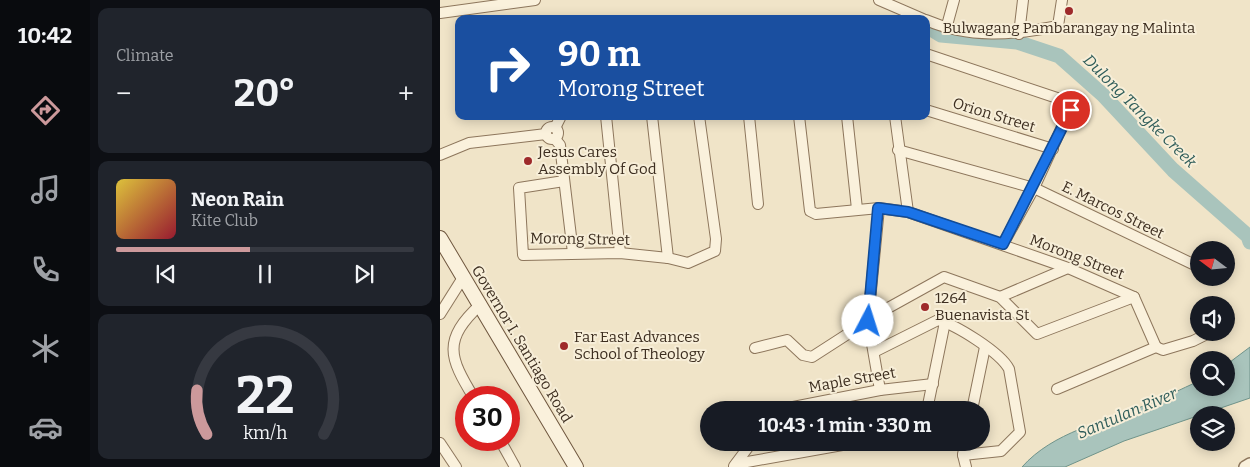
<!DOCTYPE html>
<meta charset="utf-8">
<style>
body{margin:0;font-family:Bitter,serif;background:#20242c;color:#f1f3f6;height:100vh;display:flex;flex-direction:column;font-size:19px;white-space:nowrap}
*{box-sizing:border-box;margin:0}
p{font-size:16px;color:#9ea1a6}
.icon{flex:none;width:28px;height:28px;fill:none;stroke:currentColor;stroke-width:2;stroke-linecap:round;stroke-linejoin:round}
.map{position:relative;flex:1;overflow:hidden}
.panel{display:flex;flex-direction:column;gap:8px;padding:8px;background:#0d0f14;width:350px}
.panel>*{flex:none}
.top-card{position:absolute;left:15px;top:15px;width:475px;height:105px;border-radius:10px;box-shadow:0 2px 12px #0003;background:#1a4fa0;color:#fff;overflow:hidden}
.needle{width:32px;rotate:286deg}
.fabs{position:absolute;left:750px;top:241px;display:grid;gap:10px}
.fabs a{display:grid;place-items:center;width:45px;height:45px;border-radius:50%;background:#171b24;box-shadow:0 2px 12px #0003;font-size:25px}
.speed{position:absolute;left:15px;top:386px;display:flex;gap:10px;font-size:25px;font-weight:700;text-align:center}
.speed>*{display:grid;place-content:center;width:65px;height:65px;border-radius:50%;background:#171b24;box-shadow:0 2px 12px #0003;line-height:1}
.speed .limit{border:8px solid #d22;background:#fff;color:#111}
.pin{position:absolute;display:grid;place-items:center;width:42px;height:42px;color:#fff;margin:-21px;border:2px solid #fff;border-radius:50%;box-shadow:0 1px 5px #0007}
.me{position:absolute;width:55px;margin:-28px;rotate:5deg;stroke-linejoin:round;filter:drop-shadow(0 0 4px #0008)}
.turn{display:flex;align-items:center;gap:18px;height:105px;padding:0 20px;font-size:22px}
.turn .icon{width:65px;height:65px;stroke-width:2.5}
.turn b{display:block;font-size:35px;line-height:42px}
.big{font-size:38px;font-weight:700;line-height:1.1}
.panel .card{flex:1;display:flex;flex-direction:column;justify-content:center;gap:8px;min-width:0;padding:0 18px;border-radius:10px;background:#20242c}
.panel .dial{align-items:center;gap:0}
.dial svg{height:130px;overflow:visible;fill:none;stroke:#363941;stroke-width:7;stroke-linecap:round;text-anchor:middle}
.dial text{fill:#f1f3f6;stroke:none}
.song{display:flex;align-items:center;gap:15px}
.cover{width:60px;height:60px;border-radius:8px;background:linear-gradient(135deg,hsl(50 70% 55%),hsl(350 70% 35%))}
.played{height:5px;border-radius:2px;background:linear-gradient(90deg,#cc999b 45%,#363941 45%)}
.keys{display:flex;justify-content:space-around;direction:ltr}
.heat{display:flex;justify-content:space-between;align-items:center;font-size:28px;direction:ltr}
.trip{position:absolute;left:260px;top:401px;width:290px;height:50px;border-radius:25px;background:#171b24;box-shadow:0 2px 12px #0003;font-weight:700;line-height:50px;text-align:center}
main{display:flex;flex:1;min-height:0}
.tab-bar{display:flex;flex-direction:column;width:90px;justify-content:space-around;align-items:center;background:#090b0e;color:#9ea1a6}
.tab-bar .icon{width:35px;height:35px}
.tab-bar .selected{color:#cc999b}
.tab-bar b{font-size:22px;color:#f1f3f6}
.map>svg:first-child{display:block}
</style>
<main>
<nav class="tab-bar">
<b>10:42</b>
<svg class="icon selected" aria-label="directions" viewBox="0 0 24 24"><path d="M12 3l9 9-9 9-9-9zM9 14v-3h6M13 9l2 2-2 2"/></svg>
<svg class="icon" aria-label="music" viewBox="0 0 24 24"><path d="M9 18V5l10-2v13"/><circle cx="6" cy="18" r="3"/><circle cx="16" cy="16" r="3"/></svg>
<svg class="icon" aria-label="phone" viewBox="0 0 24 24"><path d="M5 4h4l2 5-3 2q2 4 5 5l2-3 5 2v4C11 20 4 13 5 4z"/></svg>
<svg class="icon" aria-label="climate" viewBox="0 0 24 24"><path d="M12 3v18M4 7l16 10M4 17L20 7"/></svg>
<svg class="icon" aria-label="car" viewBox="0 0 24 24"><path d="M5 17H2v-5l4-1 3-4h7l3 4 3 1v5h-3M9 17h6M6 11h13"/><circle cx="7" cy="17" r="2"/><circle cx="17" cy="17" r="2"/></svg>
</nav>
<section class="panel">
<div class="card"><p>Climate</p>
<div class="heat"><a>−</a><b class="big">20°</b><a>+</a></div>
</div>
<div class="card">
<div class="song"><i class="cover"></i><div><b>Neon Rain</b><p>Kite Club</p></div></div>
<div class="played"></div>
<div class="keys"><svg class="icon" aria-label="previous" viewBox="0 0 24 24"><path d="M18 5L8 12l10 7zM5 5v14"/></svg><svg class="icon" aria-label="pause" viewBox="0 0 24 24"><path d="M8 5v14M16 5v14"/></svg><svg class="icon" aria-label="next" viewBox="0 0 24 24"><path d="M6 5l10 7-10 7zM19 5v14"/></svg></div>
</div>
<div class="card dial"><svg viewBox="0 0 100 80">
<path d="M14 69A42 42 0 1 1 86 69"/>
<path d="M14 69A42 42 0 0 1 8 42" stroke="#cc999b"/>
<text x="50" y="56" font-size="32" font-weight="700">22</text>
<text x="50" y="72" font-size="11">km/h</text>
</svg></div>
</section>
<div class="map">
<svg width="810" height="467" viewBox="0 0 810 467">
<rect width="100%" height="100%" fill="#f0e4c8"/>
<path fill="#a9c4bc" stroke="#6f938a" d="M810 347V398L684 441 625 467H582C613 432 663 422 706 405 724 398 741 389 759 381V388H786V365Z"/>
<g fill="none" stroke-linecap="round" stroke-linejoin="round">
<path stroke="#a9c4bc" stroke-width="15" d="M488 27 501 35 577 42 619 56 663 95 733 170 808 236 810 242"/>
<g stroke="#8d765c" stroke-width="12">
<g id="minor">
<path d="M439 0 483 19"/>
<path d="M0 13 95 0"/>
<path d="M486 20C529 39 573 35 618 26L622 0"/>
<path d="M506 29 514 0"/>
<path d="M579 34 583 0"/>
<path d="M486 54 629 102 632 105 594 188 563 244"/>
<path d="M486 110 613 149"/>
<path d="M166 116 180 253"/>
<path d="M212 116 228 258"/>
<path d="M309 116 318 204"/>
<path d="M359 116 370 211 376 214 439 208 468 212 628 268 694 297 716 347"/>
<path d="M407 116 417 209"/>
<path d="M455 116 468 212"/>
<circle cx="112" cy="133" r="6"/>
<path d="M115 128 121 116"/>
<path d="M115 139 120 145 133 253"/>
<path d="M458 150 594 188 759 267"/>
<path d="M0 155 29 143 106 134"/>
<path d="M124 181 79 188 83 255 180 253 228 258 248 263 275 251 276 239 259 116"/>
<path d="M439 208 428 321 440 390"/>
<path d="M560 297 628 268"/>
<path d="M0 314 24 276"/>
<path d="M716 347 723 350 753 341 771 332"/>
<path d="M315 348 347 340 363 355 372 357 448 308 504 277 560 297 597 334 694 297"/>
<path d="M434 352 498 320C516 325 560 352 569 369L580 432 561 451 523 455"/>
<path d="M617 389 716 347"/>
<path d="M34 398C9 357 2 340 41 304"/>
<path d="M338 410 440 390 493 384"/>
<path d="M487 410 505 322"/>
<path d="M532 410 545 347"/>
<path d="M60 440 75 467"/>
<path d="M525 442 523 455 526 467"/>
<path d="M0 443 16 467"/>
<path d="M296 464 419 442"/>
<path d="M294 466 312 442"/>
</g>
</g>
<g stroke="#8d765c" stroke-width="14">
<path id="tertiary" d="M805 467 810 464"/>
</g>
<g stroke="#6f573f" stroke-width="16">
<path id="secondary" d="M0 238 136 467"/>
</g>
<use href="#minor" stroke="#faf1dc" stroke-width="10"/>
<use href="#tertiary" stroke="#faf1dc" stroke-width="11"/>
<use href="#secondary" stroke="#faf1dc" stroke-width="14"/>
</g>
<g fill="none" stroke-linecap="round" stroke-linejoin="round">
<g stroke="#114b97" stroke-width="12">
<path id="route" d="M428 321 438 208 468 212 563 244 631 110"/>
</g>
<use href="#route" stroke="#1a73e8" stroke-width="9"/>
</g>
<g fill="#9e2a2b" stroke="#f7eed8" stroke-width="2">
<circle cx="629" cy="11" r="5"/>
<circle cx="88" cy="161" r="5"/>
<circle cx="485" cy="307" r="5"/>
<circle cx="124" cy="346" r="5"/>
</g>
<g text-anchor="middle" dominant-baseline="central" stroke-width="4" stroke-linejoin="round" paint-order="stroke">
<g font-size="15" fill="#3d2e20" stroke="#f7eed8" text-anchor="start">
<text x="629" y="28" text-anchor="middle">Bulwagang Pambarangay ng Malinta</text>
<text x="98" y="152">Jesus Cares<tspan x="98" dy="17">Assembly Of God</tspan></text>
<text x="495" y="298">1264<tspan x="495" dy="17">Buenavista St</tspan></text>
<text x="134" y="337">Far East Advances<tspan x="134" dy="17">School of Theology</tspan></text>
</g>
<g font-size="15" fill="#3d2e20" stroke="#f7eed8">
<text transform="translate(554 115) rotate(17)">Orion Street</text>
<text transform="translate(673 210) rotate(26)">E. Marcos Street</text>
<text transform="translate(140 239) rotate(1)">Morong Street</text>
<text transform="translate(637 257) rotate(21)">Morong Street</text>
<text transform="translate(82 344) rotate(59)">Governor I. Santiago Road</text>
<text transform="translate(412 380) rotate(-10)">Maple Street</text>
</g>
<g font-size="16" font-style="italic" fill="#2f5d5a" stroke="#f7eed8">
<text transform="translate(700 111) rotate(45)">Dulong Tangke Creek</text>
<text transform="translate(687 413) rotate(-23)">Santulan River</text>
</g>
</g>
</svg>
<div class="fabs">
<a><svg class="needle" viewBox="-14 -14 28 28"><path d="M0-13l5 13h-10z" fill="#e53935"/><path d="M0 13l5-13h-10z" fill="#9ea1a6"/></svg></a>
<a><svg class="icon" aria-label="sound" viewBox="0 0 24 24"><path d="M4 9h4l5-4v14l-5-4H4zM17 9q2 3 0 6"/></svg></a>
<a><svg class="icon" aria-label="search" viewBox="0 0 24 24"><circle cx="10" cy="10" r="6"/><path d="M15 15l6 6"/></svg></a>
<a><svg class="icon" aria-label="layers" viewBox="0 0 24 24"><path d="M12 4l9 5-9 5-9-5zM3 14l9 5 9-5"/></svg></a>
</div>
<div class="speed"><div class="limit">30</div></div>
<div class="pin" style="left:631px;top:110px;background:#d93025"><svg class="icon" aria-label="arrive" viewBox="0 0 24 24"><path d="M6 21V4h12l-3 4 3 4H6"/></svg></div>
<svg class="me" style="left:428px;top:321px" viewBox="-20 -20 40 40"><circle r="19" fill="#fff"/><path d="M0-13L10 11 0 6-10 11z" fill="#1a73e8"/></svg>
<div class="trip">10:43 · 1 min · 330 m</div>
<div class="top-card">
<div class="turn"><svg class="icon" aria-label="right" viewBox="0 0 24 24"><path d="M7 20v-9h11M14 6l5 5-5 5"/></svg><div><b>90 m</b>Morong Street</div></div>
</div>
</div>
</main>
